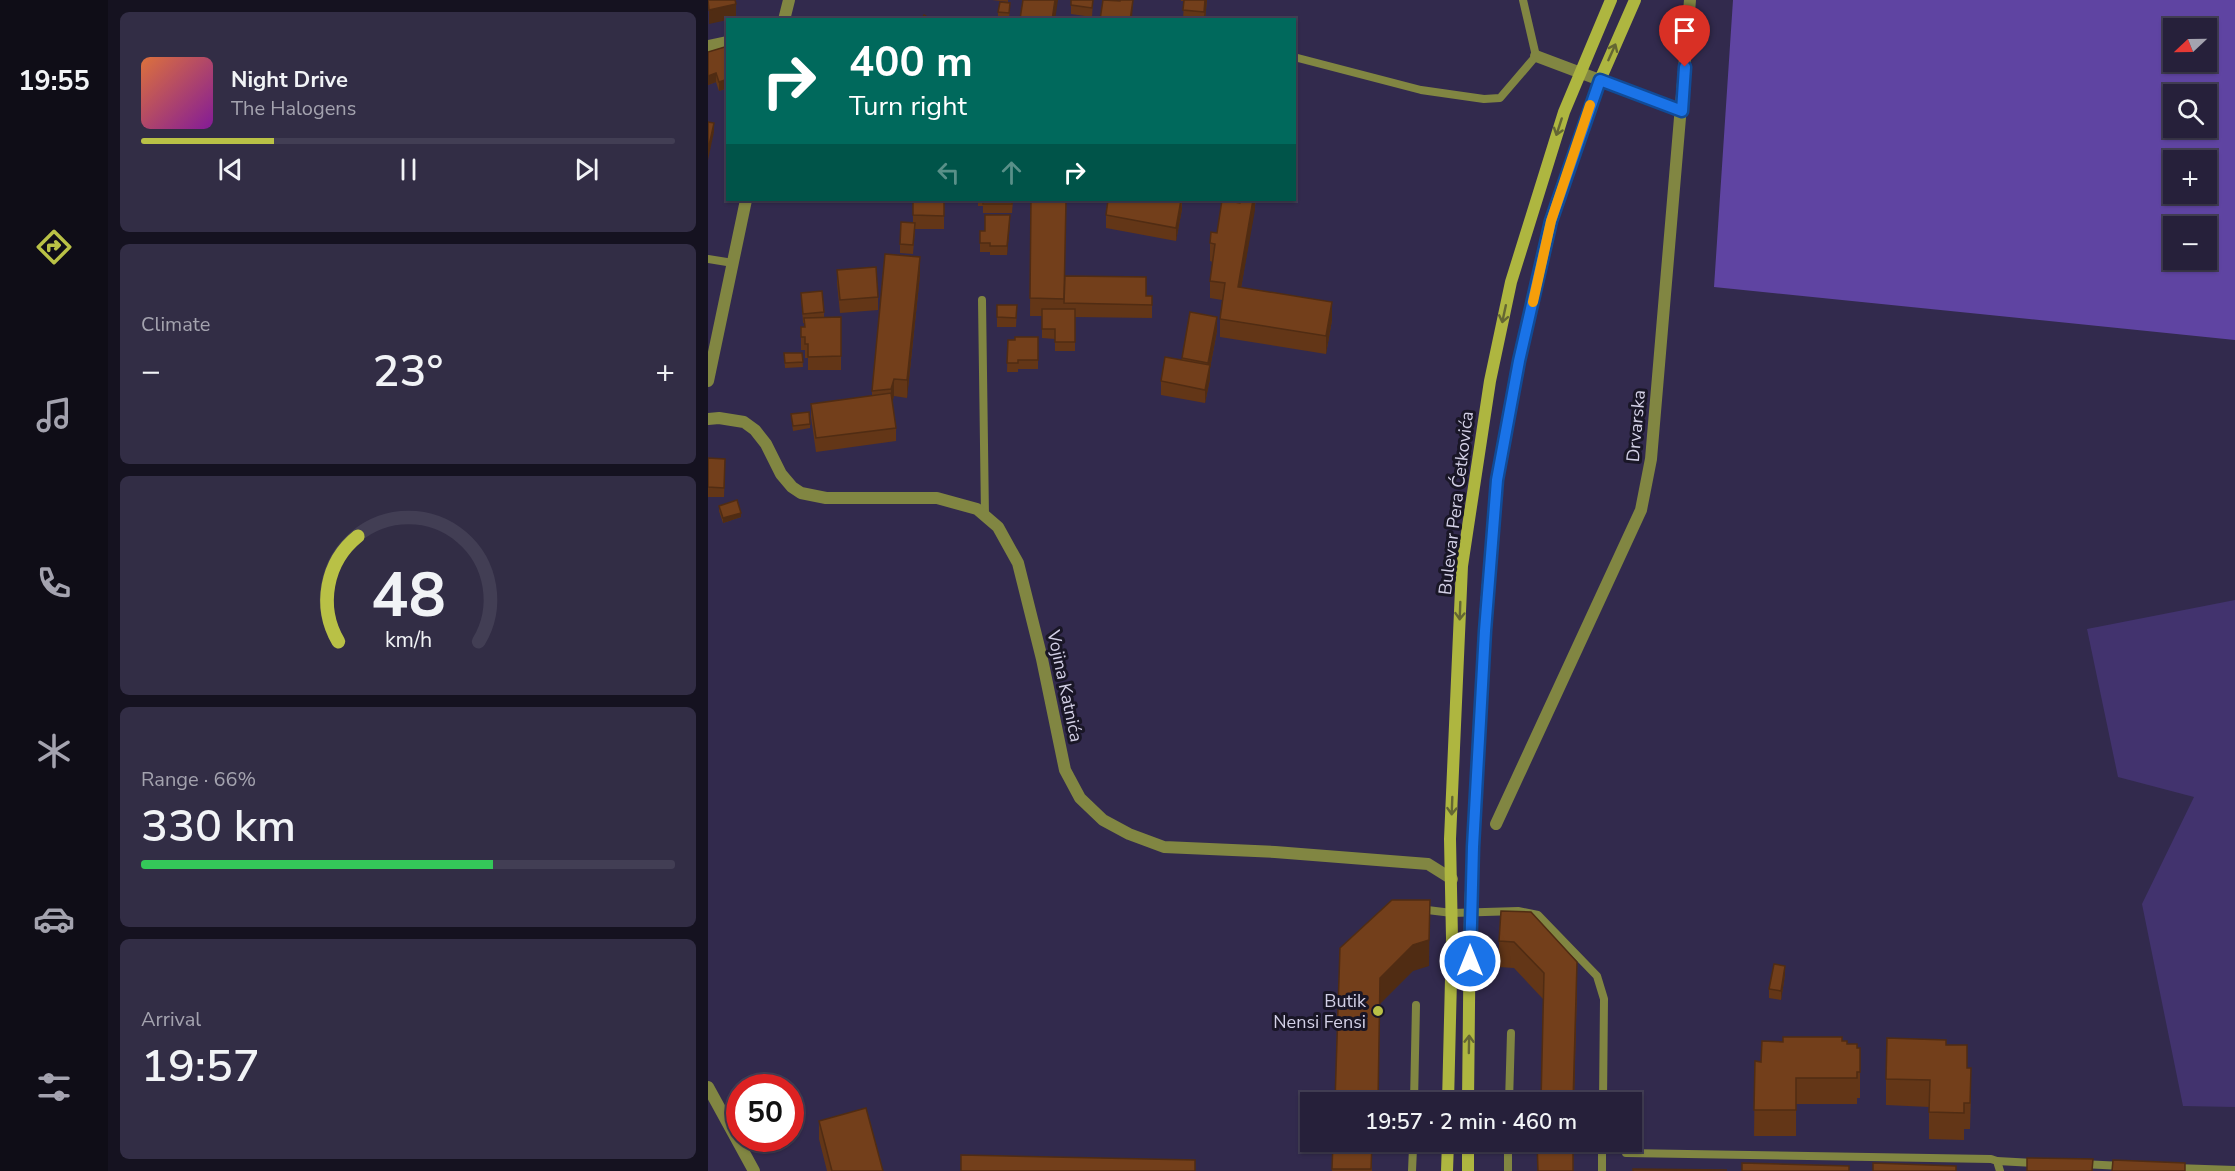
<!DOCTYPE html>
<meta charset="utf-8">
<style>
body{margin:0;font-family:"Nunito Sans",sans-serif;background:#322d45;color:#f1f3f6;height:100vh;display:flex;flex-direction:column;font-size:22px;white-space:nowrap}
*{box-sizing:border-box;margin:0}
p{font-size:20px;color:#a4a3af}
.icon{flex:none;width:33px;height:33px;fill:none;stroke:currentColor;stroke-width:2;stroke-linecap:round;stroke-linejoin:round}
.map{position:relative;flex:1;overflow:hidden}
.side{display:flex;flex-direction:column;gap:12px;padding:12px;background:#151220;width:600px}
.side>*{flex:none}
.hud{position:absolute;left:18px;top:18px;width:570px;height:183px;border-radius:0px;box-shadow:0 2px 4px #0004,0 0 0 2px #423e54;background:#00695c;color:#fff;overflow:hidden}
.needle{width:39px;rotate:248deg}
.buttons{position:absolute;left:1455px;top:18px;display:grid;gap:12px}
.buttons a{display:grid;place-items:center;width:54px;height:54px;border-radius:0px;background:#26203a;box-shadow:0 2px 4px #0004,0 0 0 2px #423e54;font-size:30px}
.speed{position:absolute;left:18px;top:1074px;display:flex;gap:12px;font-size:30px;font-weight:700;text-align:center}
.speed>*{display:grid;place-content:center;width:78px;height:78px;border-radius:50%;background:#26203a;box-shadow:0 2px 4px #0004,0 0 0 2px #423e54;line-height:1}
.speed .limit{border:9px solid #d22;background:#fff;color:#111}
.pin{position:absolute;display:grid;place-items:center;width:51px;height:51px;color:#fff;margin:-62px -26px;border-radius:50% 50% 50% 0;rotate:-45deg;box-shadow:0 0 6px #0007}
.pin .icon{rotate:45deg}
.me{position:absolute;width:66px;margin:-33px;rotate:0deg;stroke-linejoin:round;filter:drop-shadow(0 0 4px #0008)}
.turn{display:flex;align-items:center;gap:21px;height:126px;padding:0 24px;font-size:27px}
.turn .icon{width:78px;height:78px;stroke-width:2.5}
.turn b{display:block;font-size:42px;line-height:51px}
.lanes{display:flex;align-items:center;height:57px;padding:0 24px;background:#0003;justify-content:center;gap:30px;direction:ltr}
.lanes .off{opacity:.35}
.big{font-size:45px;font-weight:600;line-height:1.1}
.side .tile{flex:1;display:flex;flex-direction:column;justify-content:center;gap:9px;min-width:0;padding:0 21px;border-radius:9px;background:#322d45}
.side .dial{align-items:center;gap:0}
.dial svg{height:156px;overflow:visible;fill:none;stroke:#423e54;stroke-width:7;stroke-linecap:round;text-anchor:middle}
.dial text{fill:#f1f3f6;stroke:none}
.song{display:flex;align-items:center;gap:18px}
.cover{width:72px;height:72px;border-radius:9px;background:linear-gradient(135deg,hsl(20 70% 55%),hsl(290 70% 35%))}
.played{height:6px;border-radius:3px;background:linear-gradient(90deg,#b9c146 25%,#423e54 25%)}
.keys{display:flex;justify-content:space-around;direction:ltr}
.heat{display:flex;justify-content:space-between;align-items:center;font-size:33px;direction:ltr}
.charge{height:9px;border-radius:4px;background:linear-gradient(90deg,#34c759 66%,#423e54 0)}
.trip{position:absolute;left:592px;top:1092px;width:342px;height:60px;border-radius:0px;background:#26203a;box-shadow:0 2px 4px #0004,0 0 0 2px #423e54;font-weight:600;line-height:60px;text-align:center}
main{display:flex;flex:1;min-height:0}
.menu{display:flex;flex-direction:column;width:108px;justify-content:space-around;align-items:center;background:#0f0d17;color:#a4a3af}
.menu .icon{width:42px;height:42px}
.menu .active{color:#b9c146}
.menu b{font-size:27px;color:#f1f3f6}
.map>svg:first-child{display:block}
</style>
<main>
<nav class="menu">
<b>19:55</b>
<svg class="icon active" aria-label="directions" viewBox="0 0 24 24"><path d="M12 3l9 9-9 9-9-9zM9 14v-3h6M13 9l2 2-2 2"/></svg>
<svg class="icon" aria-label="music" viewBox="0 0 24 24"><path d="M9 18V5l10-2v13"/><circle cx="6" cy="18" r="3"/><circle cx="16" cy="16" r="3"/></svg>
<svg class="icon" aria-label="phone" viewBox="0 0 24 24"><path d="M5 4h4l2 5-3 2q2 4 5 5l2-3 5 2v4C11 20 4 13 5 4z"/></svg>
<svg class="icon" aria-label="climate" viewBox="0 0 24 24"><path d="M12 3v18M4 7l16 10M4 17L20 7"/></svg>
<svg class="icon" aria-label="car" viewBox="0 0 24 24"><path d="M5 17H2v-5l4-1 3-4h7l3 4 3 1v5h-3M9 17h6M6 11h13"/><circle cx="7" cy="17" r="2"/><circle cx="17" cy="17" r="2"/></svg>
<svg class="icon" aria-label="filters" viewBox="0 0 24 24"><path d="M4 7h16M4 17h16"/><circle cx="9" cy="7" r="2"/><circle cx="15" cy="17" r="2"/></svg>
</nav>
<section class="side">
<div class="tile">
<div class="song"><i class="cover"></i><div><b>Night Drive</b><p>The Halogens</p></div></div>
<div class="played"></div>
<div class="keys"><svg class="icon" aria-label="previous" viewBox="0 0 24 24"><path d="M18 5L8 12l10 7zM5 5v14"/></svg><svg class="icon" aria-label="pause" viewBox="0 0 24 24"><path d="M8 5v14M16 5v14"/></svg><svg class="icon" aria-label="next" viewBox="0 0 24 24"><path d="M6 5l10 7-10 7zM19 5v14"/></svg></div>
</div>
<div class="tile"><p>Climate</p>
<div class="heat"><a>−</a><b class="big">23°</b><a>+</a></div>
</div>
<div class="tile dial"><svg viewBox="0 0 100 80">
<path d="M14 69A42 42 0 1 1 86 69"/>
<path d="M14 69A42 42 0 0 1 24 15" stroke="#b9c146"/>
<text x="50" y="56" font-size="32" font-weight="700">48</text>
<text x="50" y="72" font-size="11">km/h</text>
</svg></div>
<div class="tile"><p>Range · 66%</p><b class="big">330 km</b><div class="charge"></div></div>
<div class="tile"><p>Arrival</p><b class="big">19:57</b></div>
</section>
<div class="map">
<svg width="1527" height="1171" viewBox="0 0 1527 1171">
<rect width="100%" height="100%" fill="#322a4d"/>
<path fill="#42336e" d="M1527 600V1107L1475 1106 1434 904 1486 797 1410 777 1379 629Z"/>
<path fill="#5f44a2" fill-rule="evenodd" d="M1025 0H1527V340L1006 287ZM1466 28H1498V62H1466ZM1466 94H1498V128H1466ZM1466 160H1498V194H1466ZM1466 226H1498V260H1466Z"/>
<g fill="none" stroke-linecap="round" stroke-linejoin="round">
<g stroke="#818642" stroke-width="8">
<path d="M586 57 713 90 776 99 792 98 828 56 815 0"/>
<path d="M0 259 25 263"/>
<path d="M274 300 277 516"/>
<path d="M711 909 744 913 810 911 830 915 889 976 896 999 895 1102"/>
<path d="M706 1102 708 1005"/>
<path d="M801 1102 803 1033"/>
<path d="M705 1142V1148L739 1147"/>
<path d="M800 1142V1171"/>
<path d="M760 1148H800"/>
<path d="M918 1153 1283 1159 1289 1161 1292 1171"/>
<path d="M1289 1161 1328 1163"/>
<path d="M1374 1164 1415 1166"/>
<path d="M1467 1168 1527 1170"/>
<path d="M704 1171 705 1148"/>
<path d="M894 1171V1142"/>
</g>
<g stroke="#818642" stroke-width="12">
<path d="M76 20 81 0"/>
<path d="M0 46 20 42"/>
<path d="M828 56 974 111"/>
<path d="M0 381 38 200"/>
<path d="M0 419 11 418 36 422 47 430 58 444 73 474 84 487 93 493 118 498H229L269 509 290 527 310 563 334 659 357 770 372 798 395 820 421 834 456 847 567 852 720 864 744 879"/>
<path d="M788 824 933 510 943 459 982 0"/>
<path d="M0 1087 46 1171"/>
</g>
<g stroke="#aeb640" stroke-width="12">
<path d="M740 1102 744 938 742 839 754 566 782 381 803 282 856 112 903 0"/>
<path d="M760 1102 762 912 765 847 778 607 789 480 811 361 843 221 892 80 927 0"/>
<path d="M739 1171 740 1142"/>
<path d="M760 1171V1142"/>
</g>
</g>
<g fill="#633617">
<path d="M284 0H300V2Z"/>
<path d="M385 0 384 17 363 14V5Z"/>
<path d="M473 0H499L497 20H475L476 1H473Z"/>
<path d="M302 8 301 18 290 16V12Z"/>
<path d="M20 46V88L11 91 8 82 0 85V52Z"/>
<path d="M205 200H236V229H207L205 254 192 253V244L205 223Z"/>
<path d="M270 200H305L304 213H275V206H270Z"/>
<path d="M323 200 357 276 438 296H444V318L367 317V351H347V339L334 338V316H322Z"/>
<path d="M474 200V209L468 241 398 228V215Z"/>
<path d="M548 200 533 288 624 320 618 354 512 337V319L514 300 502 298V281L505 262 502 261V243L532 203Z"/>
<path d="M302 224 299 255H282V252H272V231H277Z"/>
<path d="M129 270 170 297V310L132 313 129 283Z"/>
<path d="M212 275 199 398 186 396 184 402 188 428V441L108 452 103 417V404L164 396V391Z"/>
<path d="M93 293 116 312V318L133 317V370H100V358H97V350H93V327H96V323H95Z"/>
<path d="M289 305H309L308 327H289Z"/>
<path d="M509 331 502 368V379L497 403 453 395V381L474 360V358Z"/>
<path d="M330 337V369H310V372H299L300 340Z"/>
<path d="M76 353H94L95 367 77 368Z"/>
<path d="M83 414 102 424V428L85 431Z"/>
<path d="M0 458 17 468 16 497H0Z"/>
<path d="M11 506 33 517 15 523 11 511Z"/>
<path d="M793 911 869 988 866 1102H833L835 999 806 968 791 967V941Z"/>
<path d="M1077 975 1073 1000 1061 998V989Z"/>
<path d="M1134 1041 1139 1044H1149L1152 1075V1098H1149V1104H1088V1136H1046L1047 1061 1053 1062Z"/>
<path d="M1238 1045 1259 1068 1263 1094 1262 1129H1256V1140L1221 1139V1107L1178 1105V1079Z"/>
<path d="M111 1121 175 1171H119L111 1139Z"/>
<path d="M625 1142H664V1171H624Z"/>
</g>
<g fill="#502c13">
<path d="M347 0H350L347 20H344Z"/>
<path d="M425 0 424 20H422Z"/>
<path d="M497 0H499L497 20H496Z"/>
<path d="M28 4V18L1 24V10Z"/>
<path d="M8 73V82L0 85V76Z"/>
<path d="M20 79V88L11 91V82Z"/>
<path d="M6 123V132L0 160V150Z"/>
<path d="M473 200 474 209 468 241V228Z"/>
<path d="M545 200H547V210L530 305V287Z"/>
<path d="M302 215V224L299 255V246Z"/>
<path d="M212 257V275L199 398V380Z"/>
<path d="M624 302V320L618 354V336Z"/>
<path d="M509 317V331L502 368V379L497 403V390L500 374V363Z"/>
<path d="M186 379V396L183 407V389Z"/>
<path d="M33 513V517L15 523V518Z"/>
<path d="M722 900 721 966 705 971 672 1004V978Z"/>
<path d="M869 962 866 1102H865Z"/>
<path d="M1077 966V975L1073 1000V991Z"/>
</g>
<g fill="#733f1b" stroke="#502c13" stroke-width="1.5">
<path d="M0 0H27L28 4 1 10Z"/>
<path d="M315 0H347L344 20 312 19Z"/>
<path d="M363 0H385L384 8 363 5Z"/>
<path d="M395 0 412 1V0H425L422 20H392Z"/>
<path d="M476 0H497L496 12 475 10Z"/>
<path d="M292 2 302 3 301 13 290 12Z"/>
<path d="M216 15 224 20H213Z"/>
<path d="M20 46V79L11 82 8 73 0 76V52Z"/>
<path d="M0 122 6 123 0 150Z"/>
<path d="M205 200H236V216L205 215Z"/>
<rect x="275" y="200" width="29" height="4"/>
<path d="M323 200H358L356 299 322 298Z"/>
<path d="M400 200H473L468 228 398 215Z"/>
<path d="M514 200 532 203 533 200H545L530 287 624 302 618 336 512 319 517 283 502 281 507 244 502 243 503 232 509 233Z"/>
<path d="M277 215H302L299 246H282V243H272V231H277Z"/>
<path d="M193 222 207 223 205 245 192 244Z"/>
<path d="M177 254 212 257 199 380 186 379 183 389 164 391Z"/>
<path d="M168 267 170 297 132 300 129 270Z"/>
<path d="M357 276 438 277V296H444V305L356 303Z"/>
<path d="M114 291 116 312 95 314 93 293Z"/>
<path d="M289 305H309L308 318 289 317Z"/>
<path d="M334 309H367V342H347V329H334Z"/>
<path d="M482 312 509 317 500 363 474 358Z"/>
<path d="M133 317V356L100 357V344H97V337H93V327H97L96 318Z"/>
<path d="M307 337H330V360H310V363H299L300 340H307Z"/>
<path d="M76 353H94L95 362 77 363Z"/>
<path d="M457 357 502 365 497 390 453 381Z"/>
<path d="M183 393 188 428 108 438 103 404Z"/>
<path d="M101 412 102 424 85 426 83 414Z"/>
<path d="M0 458 17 459 16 488 0 487Z"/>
<path d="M29 500 33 513 15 518 11 506Z"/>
<path d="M684 900H722L721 940 705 945 672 978 670 1102H627L632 948Z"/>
<path d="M793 911 823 912 869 962 865 1102H833L836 973 806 942 791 941Z"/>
<path d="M1066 964 1077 966 1073 991 1061 989Z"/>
<path d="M1075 1037H1134V1041H1139V1044H1149V1048H1152V1072H1149V1078H1088V1110H1046L1047 1061 1053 1062 1054 1041 1075 1042Z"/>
<path d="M1179 1038 1238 1040V1045H1259V1068H1263L1262 1103H1256V1113L1221 1112 1222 1080 1178 1079Z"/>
<path d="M158 1108 175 1171H124L111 1121Z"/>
<path d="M625 1142H664L663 1169H624Z"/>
<path d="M829 1142H865V1171H830Z"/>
<path d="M253 1155 487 1160V1171H253Z"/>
<path d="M1319 1158 1385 1159 1384 1171H1319Z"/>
<path d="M1405 1160 1477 1163V1171H1404Z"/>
<path d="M1034 1163 1141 1166V1171H1034Z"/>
<path d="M1165 1163 1248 1166V1171H1165Z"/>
<path d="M925 1169 1019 1170 925 1171Z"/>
</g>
<defs><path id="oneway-shaft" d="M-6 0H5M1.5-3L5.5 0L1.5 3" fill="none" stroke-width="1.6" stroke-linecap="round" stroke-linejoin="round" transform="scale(1.5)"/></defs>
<g stroke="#646633">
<use href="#oneway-shaft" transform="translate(904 52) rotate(-66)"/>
<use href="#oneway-shaft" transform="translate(851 127) rotate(108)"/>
<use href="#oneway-shaft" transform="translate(796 314) rotate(102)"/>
<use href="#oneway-shaft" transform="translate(752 611) rotate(92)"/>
<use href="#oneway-shaft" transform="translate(744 806) rotate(92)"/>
<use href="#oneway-shaft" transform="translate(761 1044) rotate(-89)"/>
</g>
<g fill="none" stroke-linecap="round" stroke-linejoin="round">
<g stroke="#114b97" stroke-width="15">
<path id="route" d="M762 961 765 847 777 631 789 480 811 361 843 221 892 80 974 111 977 67"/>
</g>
<use href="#route" stroke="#1a73e8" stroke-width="10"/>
<path stroke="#f59e0b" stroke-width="10" d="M825 302 843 221 882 105"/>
</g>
<circle fill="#b9c146" stroke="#191626" stroke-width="2" cx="670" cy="1011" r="6"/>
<g text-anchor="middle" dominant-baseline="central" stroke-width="6" stroke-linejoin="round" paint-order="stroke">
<g font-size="18" fill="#d3d0e6" stroke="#191626">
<text transform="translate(928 426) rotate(-85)">Drvarska</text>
<text transform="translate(748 503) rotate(-83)">Bulevar Pera Ćetkovića</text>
<text transform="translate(357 686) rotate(78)">Vojina Katnića</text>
</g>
<g font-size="18" fill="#d3d0e6" stroke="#191626" text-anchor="end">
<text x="658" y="1001">Butik<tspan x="658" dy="21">Nensi Fensi</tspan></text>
</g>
</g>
</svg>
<div class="buttons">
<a><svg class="needle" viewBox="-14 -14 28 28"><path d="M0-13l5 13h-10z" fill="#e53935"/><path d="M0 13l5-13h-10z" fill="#a4a3af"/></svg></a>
<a><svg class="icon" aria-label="search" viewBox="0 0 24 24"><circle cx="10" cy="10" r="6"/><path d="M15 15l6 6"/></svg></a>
<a>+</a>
<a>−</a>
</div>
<div class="speed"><div class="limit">50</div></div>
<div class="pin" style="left:977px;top:67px;background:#d93025"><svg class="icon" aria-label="arrive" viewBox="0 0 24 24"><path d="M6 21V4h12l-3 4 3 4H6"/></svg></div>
<svg class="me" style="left:762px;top:961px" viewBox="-20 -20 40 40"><circle r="17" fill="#1a73e8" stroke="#fff" stroke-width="3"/><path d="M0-11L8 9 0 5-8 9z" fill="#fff"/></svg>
<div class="trip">19:57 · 2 min · 460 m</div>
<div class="hud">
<div class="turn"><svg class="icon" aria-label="right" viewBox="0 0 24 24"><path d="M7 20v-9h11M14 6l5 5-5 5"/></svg><div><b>400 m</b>Turn right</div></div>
<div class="lanes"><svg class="icon off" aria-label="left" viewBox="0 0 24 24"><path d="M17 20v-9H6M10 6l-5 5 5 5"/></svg><svg class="icon off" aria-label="ahead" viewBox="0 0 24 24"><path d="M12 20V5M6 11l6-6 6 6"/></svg><svg class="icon" aria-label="right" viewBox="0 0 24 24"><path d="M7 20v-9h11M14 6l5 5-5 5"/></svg></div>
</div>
</div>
</main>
